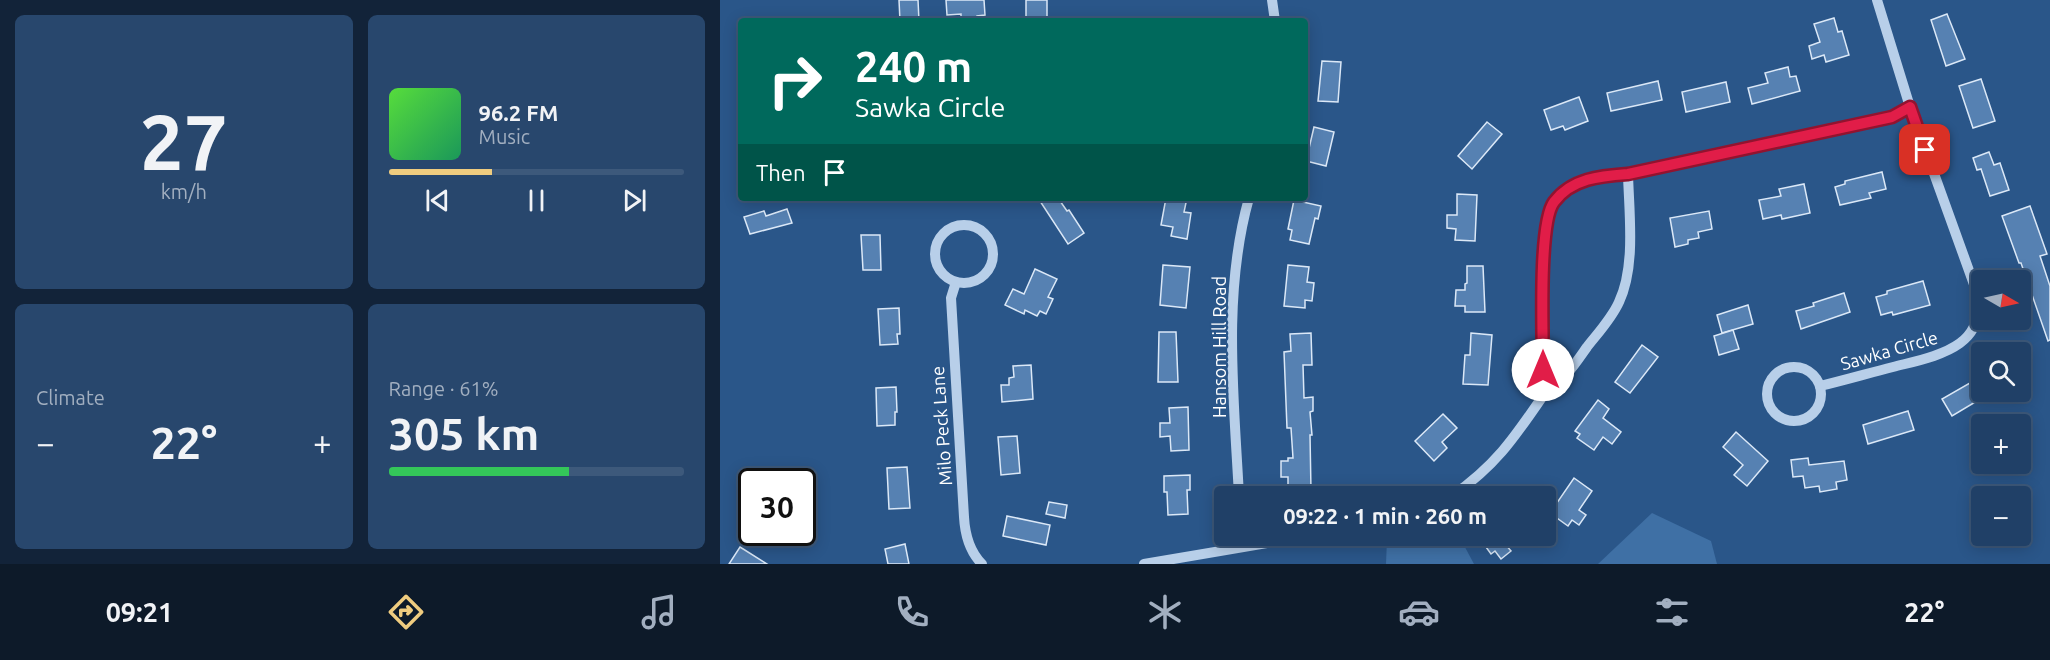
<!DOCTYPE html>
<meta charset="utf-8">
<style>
body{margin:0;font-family:Ubuntu,sans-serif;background:#28476d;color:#f1f3f6;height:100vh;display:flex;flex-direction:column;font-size:22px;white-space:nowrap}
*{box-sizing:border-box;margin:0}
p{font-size:20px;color:#a2afc0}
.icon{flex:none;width:33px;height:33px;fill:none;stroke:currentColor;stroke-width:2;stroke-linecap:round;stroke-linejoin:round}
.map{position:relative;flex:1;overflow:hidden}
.details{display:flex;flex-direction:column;gap:15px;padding:15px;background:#122339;width:720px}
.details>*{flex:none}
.banner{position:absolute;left:18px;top:18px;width:570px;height:183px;border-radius:6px;box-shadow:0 3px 15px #0003,0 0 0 2px #3d597b;background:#00695c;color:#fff;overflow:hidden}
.needle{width:39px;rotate:99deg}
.tools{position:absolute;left:1251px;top:270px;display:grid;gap:12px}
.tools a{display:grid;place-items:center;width:60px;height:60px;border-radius:6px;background:#204067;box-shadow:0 3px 15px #0003,0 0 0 2px #3d597b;font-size:30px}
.speed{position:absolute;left:18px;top:468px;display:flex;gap:12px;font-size:30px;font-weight:700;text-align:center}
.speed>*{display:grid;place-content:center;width:78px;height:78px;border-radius:50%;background:#204067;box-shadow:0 3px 15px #0003,0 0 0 2px #3d597b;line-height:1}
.speed .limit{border:3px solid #111;border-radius:9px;background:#fff;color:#111}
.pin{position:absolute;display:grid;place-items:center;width:51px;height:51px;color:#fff;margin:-26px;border-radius:12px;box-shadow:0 3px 9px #0006}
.me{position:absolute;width:66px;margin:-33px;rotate:0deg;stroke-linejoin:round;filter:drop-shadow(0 0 4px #0008)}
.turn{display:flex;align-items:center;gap:21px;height:126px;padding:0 18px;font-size:27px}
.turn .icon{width:78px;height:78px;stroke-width:2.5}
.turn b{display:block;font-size:42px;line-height:51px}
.then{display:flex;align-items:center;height:57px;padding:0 18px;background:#0003;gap:12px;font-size:22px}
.big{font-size:45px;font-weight:600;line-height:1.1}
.details .card{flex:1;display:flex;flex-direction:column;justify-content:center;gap:9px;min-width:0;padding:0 21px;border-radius:9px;background:#28476d}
.details .dial{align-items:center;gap:0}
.dial b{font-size:78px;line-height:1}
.song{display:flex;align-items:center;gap:18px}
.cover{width:72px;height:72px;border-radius:9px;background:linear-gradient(135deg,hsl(110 70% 55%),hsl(150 70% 35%))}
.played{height:6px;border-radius:3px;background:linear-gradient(90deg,#efcc7f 35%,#3d597b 35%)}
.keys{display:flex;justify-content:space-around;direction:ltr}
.heat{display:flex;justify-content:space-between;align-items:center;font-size:33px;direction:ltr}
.charge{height:9px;border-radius:4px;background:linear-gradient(90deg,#34c759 61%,#3d597b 0)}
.details .tiles{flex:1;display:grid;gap:15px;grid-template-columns:repeat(2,1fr)}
.trip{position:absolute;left:494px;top:486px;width:342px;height:60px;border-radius:6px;background:#204067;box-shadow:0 3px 15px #0003,0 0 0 2px #3d597b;font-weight:600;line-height:60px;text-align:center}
.dock{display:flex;height:96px;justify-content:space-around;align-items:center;background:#0d1a29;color:#a2afc0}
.dock .icon{width:42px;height:42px}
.dock .active{color:#efcc7f}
.dock b{font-size:27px;color:#f1f3f6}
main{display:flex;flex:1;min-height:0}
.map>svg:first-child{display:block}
</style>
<main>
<section class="details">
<div class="tiles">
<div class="card dial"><b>27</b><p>km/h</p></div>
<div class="card">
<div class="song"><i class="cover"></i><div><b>96.2 FM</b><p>Music</p></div></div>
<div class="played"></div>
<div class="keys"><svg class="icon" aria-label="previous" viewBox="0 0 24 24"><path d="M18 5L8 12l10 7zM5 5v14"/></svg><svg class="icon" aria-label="pause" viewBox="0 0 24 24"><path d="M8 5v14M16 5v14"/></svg><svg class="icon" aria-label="next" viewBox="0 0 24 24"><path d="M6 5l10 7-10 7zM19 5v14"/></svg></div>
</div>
<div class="card"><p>Climate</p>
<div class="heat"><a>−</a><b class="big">22°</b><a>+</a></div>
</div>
<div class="card"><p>Range · 61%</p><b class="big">305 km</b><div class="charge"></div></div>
</div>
</section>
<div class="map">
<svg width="1330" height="564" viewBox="0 0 1330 564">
<rect width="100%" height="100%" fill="#2a5689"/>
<g fill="#3f70a5">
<path d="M932 513 991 541 997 564H878Z"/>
<path d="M684 536H739L754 564H666L667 539Z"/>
</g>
<g fill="#5681b2" stroke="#dbe8f7" stroke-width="1.5">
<path d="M179 0H198L199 21H180Z"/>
<path d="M226 0H264L265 15 257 16V20L241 21V14L227 15Z"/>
<rect x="306" y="0" width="21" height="21"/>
<path d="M1227 14 1245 59 1226 66 1211 20Z"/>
<path d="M1114 18 1118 32 1122 31 1129 55 1106 62 1104 55 1092 59 1089 46 1100 42 1094 24Z"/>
<path d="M602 61 621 62 618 102 598 101Z"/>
<path d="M1068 67 1070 77 1076 76 1080 91 1032 104 1028 88 1048 83 1045 73Z"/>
<path d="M1261 79 1275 121 1253 128 1239 86Z"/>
<path d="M938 81 942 100 891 111 887 93Z"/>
<path d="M1006 82 1010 102 966 112 962 92Z"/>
<path d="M859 97 868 121 845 130 843 126 831 130 824 110Z"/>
<path d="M767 122 782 134 752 169 738 156Z"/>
<path d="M594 127 614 132 606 166 586 161Z"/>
<path d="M1269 152 1274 165 1280 163 1289 190 1270 196 1261 169 1257 170 1253 158Z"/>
<path d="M1162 172 1166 189 1149 193 1151 198 1120 205 1115 187 1125 184V181Z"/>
<path d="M1084 184 1090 213 1062 219 1061 215 1043 219 1039 200 1061 196 1059 189Z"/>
<path d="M737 194 757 195 755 241 735 240 736 229 727 228V215H737Z"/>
<path d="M318 198H338L347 211 349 210 364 233 348 244Z"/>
<path d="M446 198H467L464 212 471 213 467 239 451 236 453 227 441 225Z"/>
<path d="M574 200 601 206 598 219 595 218 589 244 570 240 572 230 568 229Z"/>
<path d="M1310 206 1327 254 1320 256 1330 286V340L1328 341 1301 263H1299L1282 216Z"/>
<path d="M67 209 72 223 30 234 24 217 44 211 46 216Z"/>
<path d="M989 211 992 229 978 232 979 238 968 240V244L955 247 950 218Z"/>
<path d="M141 235H160L161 270H143Z"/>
<path d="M443 265 470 267 466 308 440 305Z"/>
<path d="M568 265 589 267 587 282 594 283 592 301 585 300V308L564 306Z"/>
<path d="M747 266H763L765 312H745V306H735L736 290H745V284L747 283Z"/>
<path d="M315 269 337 279 328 297 333 299 326 314 320 311 317 316 305 310 304 314 285 305 293 289 304 294Z"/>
<path d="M1203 281 1210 305 1173 315 1172 312 1161 315 1156 297 1167 294V291Z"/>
<path d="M1124 293 1130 312 1081 329 1076 311 1094 306 1093 303Z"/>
<path d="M1028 305 1033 324 1002 333 997 315Z"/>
<path d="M179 308 180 334H177L178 344 160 345 158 309Z"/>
<path d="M1013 330 1019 349 999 355 994 336Z"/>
<path d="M439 332H456L458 382H438Z"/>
<path d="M591 333 592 365H583L584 398 593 397V411L590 412 592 435H590L591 491 568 492V477H561V461H568V458H573L571 428H567L564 352 571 351 570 334Z"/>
<path d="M751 333 772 335 768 385 743 384 745 355H750Z"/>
<path d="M922 345 938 357 910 393 895 382Z"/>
<path d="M311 365 313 399 282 402 281 385H289V378L294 377 293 366Z"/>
<path d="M1262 376V398L1232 416 1222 399Z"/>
<path d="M176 387 177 412H175V425L157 426 156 388Z"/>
<path d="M878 400 889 409 883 418 901 432 892 444 883 437 874 450 857 438 860 434 855 431Z"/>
<path d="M468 407 469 450 451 451 450 436 440 437V423H450L449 408Z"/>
<path d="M1188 411 1194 430 1148 444 1143 425Z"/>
<path d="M723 414 737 428 722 442 727 448 714 461 695 441Z"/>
<path d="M1016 432 1048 461 1027 486 1014 475 1023 465 1003 447Z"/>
<path d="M297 436 300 473 281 475 278 437Z"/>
<path d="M1088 458 1089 465 1124 461 1127 480 1116 482 1117 489 1100 492 1099 486 1085 488 1083 476 1073 477 1071 460Z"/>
<path d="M187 467 190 508 169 509 167 468Z"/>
<path d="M470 475V490H467L468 514 448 515 447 492H444V476Z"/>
<path d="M854 478 872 491 859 510 866 515 859 525 852 520 848 526 830 513Z"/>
<path d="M329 502 347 505 345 518 326 514Z"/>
<path d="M287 516 330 525 326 545 283 536Z"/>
<path d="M758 536H797L785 544 791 551 781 559 775 551 771 554Z"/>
<path d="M185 544 189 564H168L165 549Z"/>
<path d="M20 547 47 564H9Z"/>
</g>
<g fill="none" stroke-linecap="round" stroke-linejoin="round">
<g stroke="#b8cfe9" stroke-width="10">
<path d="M552 0 555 21"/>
<circle cx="244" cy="254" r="29"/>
<path d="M236 282 231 298 244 517C245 535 249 551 262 564"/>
<circle cx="1074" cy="394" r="27"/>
<path d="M1100 386C1125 380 1149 373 1173 367 1215 356 1270 348 1256 290L1190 107 1157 0"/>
<path d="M827 390C845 380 855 364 867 347 878 333 892 318 899 302 916 266 909 213 908 174"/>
<path d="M519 496C514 398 502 294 529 198"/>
<path d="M732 496C778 464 796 435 827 390 822 360 818 224 833 202 850 178 882 176 908 174L1172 117 1190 107"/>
<path d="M424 564 589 536"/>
</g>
</g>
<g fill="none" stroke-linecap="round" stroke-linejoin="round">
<g stroke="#92132f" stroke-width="15">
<path id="route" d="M823 370C823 338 818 223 834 202 852 178 881 176 908 174L1172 117 1190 107 1205 150"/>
</g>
<use href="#route" stroke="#e11d48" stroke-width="10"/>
</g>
<g text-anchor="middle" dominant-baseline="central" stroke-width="4.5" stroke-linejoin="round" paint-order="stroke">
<g font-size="18" fill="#fff" stroke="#2a5689">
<text transform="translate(499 347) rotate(-90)">Hansom Hill Road</text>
<text transform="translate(1169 350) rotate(-16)">Sawka Circle</text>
<text transform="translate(221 426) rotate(-94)">Milo Peck Lane</text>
</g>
</g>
</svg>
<div class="tools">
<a><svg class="needle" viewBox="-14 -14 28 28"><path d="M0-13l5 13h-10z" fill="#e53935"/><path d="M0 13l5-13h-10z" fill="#a2afc0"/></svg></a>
<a><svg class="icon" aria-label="search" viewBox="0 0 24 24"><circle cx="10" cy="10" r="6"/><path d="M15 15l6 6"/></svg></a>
<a>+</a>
<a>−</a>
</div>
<div class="speed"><div class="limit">30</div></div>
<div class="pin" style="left:1205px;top:150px;background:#d93025"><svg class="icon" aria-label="arrive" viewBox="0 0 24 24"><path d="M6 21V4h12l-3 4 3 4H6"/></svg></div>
<svg class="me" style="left:823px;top:370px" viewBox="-20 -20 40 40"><circle r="19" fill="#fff"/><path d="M0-13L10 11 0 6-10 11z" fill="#e11d48"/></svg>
<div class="trip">09:22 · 1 min · 260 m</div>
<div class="banner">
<div class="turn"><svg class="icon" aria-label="right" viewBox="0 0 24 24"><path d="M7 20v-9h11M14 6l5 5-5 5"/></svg><div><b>240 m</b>Sawka Circle</div></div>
<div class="then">Then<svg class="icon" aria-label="arrive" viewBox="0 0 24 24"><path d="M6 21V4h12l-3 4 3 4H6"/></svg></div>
</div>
</div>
</main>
<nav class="dock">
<b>09:21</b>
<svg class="icon active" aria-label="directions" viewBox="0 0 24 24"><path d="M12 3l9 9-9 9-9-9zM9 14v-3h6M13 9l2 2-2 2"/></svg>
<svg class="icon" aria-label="music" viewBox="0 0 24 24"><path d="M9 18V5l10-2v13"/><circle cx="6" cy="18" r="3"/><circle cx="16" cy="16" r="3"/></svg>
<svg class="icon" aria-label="phone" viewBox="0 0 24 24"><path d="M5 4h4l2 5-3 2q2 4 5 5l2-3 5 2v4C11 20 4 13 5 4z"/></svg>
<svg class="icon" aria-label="climate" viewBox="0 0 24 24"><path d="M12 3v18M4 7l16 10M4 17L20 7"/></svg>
<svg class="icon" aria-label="car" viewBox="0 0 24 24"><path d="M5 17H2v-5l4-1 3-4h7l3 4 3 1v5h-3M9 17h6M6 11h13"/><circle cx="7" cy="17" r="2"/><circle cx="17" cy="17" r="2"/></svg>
<svg class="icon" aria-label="filters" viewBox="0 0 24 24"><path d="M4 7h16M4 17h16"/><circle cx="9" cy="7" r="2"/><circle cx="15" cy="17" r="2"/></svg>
<b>22°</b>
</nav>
